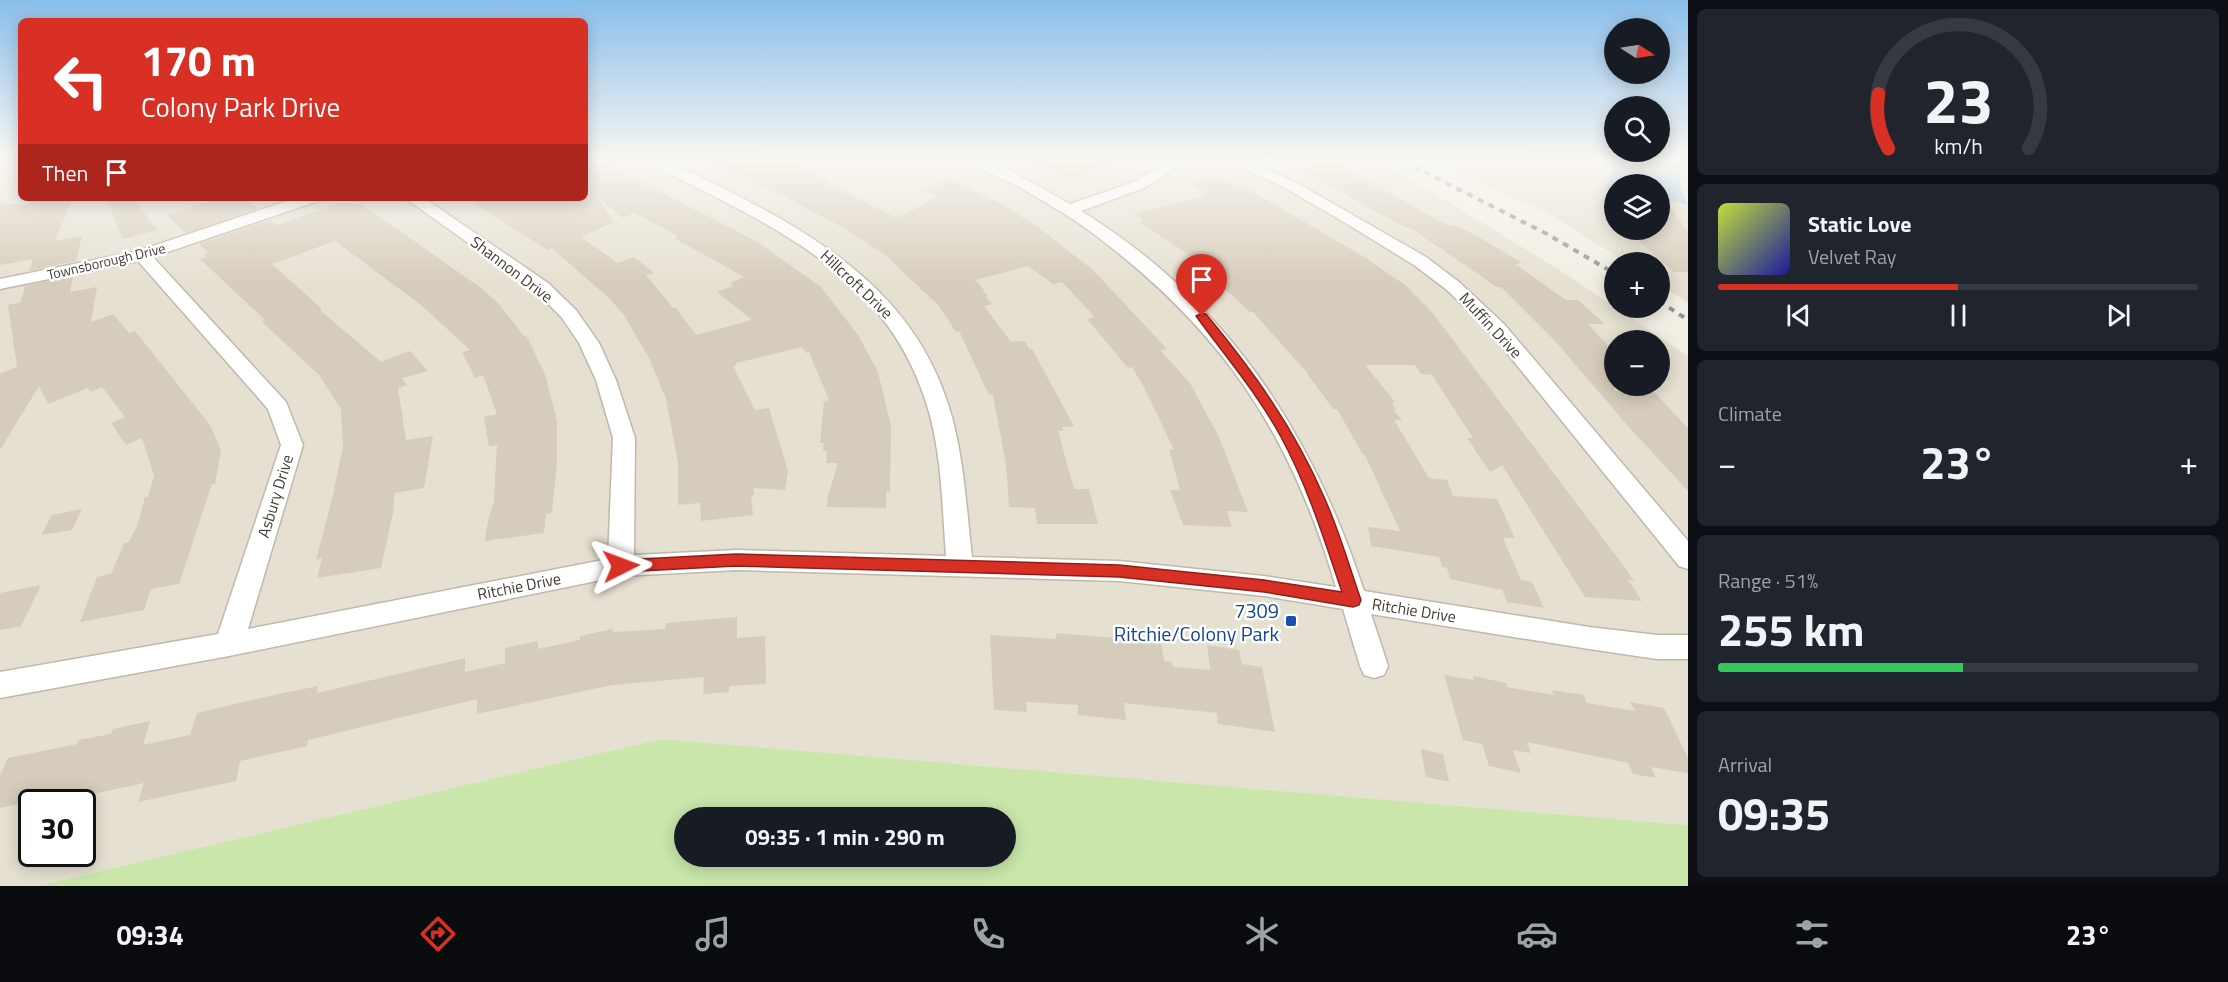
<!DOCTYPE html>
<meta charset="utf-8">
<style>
body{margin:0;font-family:"Titillium Web",sans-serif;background:#20242c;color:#f1f3f6;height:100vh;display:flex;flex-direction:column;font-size:22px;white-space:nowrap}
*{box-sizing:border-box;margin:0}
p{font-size:20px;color:#9ea1a6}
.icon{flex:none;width:33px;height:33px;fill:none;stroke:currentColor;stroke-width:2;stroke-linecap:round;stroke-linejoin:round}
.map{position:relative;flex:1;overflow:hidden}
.panel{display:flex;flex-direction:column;gap:9px;padding:9px;background:#0d0f14;width:540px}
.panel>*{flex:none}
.hud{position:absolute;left:18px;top:18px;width:570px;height:183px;border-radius:9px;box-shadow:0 3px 15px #0003;background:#d93025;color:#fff;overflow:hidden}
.needle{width:39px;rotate:102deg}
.fabs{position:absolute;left:1604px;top:18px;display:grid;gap:12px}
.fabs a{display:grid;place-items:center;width:66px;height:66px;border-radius:50%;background:#171b24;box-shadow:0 3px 15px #0003;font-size:30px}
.speed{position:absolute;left:18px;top:789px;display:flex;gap:12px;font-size:30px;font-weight:700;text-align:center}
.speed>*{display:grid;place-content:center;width:78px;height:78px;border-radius:50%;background:#171b24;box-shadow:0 3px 15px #0003;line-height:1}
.speed .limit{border:3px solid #111;border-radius:9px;background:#fff;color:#111}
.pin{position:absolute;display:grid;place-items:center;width:51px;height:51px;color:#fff;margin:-62px -26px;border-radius:50% 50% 50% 0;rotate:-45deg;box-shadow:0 0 6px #0007}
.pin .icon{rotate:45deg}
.me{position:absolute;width:66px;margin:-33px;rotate:87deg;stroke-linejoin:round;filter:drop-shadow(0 0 4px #0008)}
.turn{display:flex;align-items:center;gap:21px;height:126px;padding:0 24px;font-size:27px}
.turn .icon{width:78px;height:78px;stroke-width:2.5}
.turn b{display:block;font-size:42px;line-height:51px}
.then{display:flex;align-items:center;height:57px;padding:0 24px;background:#0003;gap:12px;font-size:22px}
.big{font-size:45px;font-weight:700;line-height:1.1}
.panel .tile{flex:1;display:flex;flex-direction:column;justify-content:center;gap:9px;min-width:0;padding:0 21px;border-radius:9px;background:#20242c}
.panel .dial{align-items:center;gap:0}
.dial svg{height:156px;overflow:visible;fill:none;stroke:#363941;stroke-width:7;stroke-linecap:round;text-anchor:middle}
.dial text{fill:#f1f3f6;stroke:none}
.song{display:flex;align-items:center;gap:18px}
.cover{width:72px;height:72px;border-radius:9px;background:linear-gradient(135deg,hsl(70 70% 55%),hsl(240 70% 35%))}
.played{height:6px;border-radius:3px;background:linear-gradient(90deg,#d93025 50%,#363941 50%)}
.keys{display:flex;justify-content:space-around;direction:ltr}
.heat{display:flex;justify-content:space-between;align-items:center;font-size:33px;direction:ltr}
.charge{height:9px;border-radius:4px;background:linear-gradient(90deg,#34c759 51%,#363941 0)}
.trip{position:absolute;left:674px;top:807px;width:342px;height:60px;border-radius:30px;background:#171b24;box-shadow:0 3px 15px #0003;font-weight:700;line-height:60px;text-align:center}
.menu{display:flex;height:96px;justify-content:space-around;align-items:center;background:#090b0e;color:#9ea1a6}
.menu .icon{width:42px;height:42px}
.menu .on{color:#d93025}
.menu b{font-size:27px;color:#f1f3f6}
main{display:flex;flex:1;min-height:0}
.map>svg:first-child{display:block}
</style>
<main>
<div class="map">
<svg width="1688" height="886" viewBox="0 0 1688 886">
<rect width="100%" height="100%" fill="#f1eee3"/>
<g fill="#e5e0d1" fill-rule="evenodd">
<path d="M0 161H21V198H585V161H1375L1399 172 1558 269 1688 356V825L661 739 37 886H0ZM1614 340H1659V386H1614ZM32 802H82V854H32Z"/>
<path d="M1433 161H1688V303L1659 284V262H1626L1548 213ZM1614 184H1659V230H1614Z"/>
</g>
<path fill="#cae6ab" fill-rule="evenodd" d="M661 739 1688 825V886H37ZM684 818H1005V856H684Z"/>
<path fill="#9eccef" d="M1615 161H1684L1679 181 1687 204 1659 199V184H1614V191L1605 190Z"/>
<g fill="#d6ccbb" fill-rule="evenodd">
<path d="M585 161H600L756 241 821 287 858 335 878 372 891 426 890 492H886V508L827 507 828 496 838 463H826L827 451H823L824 443H820L824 401 829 400 809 352 806 353 802 347 736 363 737 365 733 366 755 410 769 408 788 471 785 490 753 488 754 495 751 496 753 515 701 521 700 503 678 505V463L666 399 649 358 624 315 608 297 551 248 548 250 465 198H585ZM599 199 623 218 634 213 678 236 674 238 744 277 730 283 733 286 717 292 752 320 696 335 676 308H673L646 275 654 273 634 257 618 263 581 237 614 222Z"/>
<path d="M707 161H792L828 181 825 182 896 218 939 197 924 190 950 179 1003 205 1039 228 1093 270 1167 349 1160 350 1190 383 1219 437 1248 512 1227 511 1232 527 1183 525 1170 490H1180L1169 449 1174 450 1145 389 1132 367 1128 368 1087 319 1095 317 1062 282 1053 284 1028 266 975 280 985 291H983L988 296 985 297 992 304 984 306 1011 342 1025 341 1029 349H1032L1074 426 1062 427 1064 431H1058L1074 489H1089L1098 524H1037L1035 508 1009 507 1006 464 993 395H989L959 331 956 332 939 306 885 255 842 227 784 196Z"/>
<path d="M1027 161H1116L1071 181Z"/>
<path d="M1331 161 1449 226 1455 225 1474 234 1522 263 1515 264 1566 300H1578L1605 324H1588L1614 352V391L1654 392 1688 428V491L1628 426 1556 342 1501 287H1497L1409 227 1406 228 1299 169Z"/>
<path d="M1216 176 1255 193 1366 258 1405 285 1432 312 1620 561 1634 581 1628 580 1642 601 1585 597 1502 465 1490 472 1467 438H1473L1432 375 1421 374 1415 365H1365L1395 402H1391L1396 409H1393L1402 420H1394L1429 478 1447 480 1453 496 1497 499 1515 538H1503L1521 580 1532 582 1544 608 1507 602 1502 590 1450 579 1447 568 1442 567 1439 557 1371 546 1368 527 1400 531 1365 455H1363L1337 409H1333L1304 369 1253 312H1250L1189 255 1140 222 1145 221 1135 214 1208 195 1189 183Z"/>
<path d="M1659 191 1688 232V272H1674L1626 230H1659Z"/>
<path d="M29 198H73L55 241 82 236 76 261 29 271 33 259 0 265V203L29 205Z"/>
<path d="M106 198H132L158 230 123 239Z"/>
<path d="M221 198H245L257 209 186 233 166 215Z"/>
<path d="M343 202 353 205 360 203 481 288 498 303 524 336 526 335 545 374 557 421V461L552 513 546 514 544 533 485 541 488 520 494 501 497 445 489 447 484 417 497 414 483 375 475 378 462 352 470 350 421 305 335 241 272 264 322 309 320 310 381 362 410 351 428 371 402 378 407 385 398 388 406 440 433 436 424 488 395 493 393 513 381 568 317 578 322 558 316 560 333 495 343 446 341 409 319 375 262 322 265 320 200 259 207 257 204 255 209 253 199 244 270 220 276 225Z"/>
<path d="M73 276 70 292 97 287 91 322 113 314 129 333 135 331 210 425 221 450 215 484H212L179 584 151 589 144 610 80 622 97 577 111 574 124 543 129 542 138 524 145 497H148L154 476 142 438 126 445 111 423 125 417 102 387 91 392 88 388 48 404 39 386 0 450V374L17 367 8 305 21 302 25 286Z"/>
<path d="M82 509 72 530 41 535 52 515Z"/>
<path d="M41 585 21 626 0 630V593Z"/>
<path d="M737 617V638L765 636 766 684 729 686V692L703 694 704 677 612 685 477 714V699L308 740 307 746 240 761 236 781 138 802 144 783 55 802H32L33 801 0 808V776L8 758 77 744 78 740 111 734 113 729 150 721 143 745 190 735 197 713 269 696 318 686 317 693 465 658V672L505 663V648L538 641V649L580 640V636L612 629 613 632 665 629 666 623Z"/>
<path d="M1056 633 1161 642 1164 661 1172 662 1173 667 1210 670 1207 645 1239 650 1242 664 1262 667 1275 732 1218 724 1217 713 1124 703 1126 720 1078 715V705L1026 702 1027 712 994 710 990 635 1056 639Z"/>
<path d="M1444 675 1474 680 1473 676 1506 683 1507 687 1554 695 1552 690 1584 695 1587 703 1635 711 1630 702 1664 708 1688 758V773L1651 767 1656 778 1633 774 1628 763 1527 742 1531 753 1513 750 1521 773 1489 766 1482 744 1463 740Z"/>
<path d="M1421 749 1443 754 1449 782 1426 777Z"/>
</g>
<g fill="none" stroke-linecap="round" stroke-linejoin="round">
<g stroke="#c0b8a9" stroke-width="3">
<g id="minor">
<path d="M649 161H668C783 218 906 272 948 404 964 453 966 506 972 557L1119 561 1264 576 1336 587C1289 429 1220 327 1087 229 1065 213 1040 199 1017 186 1004 179 983 172 974 161H993L1070 204 1134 182 1168 161H1186L1144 188 1081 211C1226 300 1312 432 1364 591L1589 627 1657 635H1688V659H1657L1589 649 1371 614 1388 666 1384 675 1374 678 1364 675 1360 666 1343 609 1264 596 1119 581 737 570 621 576 229 656 0 698V672L218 634 281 445 268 409 138 261 0 289V279L138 251 296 198H320L318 201 153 257 286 402 303 445 248 629 608 559 613 438 596 380 579 343 562 318 536 291 405 198H424L548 283 576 310 599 343 616 380 635 438 634 555 737 550 946 556C942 505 942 451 926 402 897 312 837 264 757 219 732 205 706 192 680 179 670 174 656 170 649 161Z"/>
<path d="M1229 161H1249L1297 183 1426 257 1459 282 1504 324 1688 541V569L1679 566 1490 332 1447 290 1414 265 1349 225 1287 189Z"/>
</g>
</g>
<use href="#minor" fill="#fff" fill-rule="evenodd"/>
<g stroke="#939393" stroke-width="4" stroke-dasharray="6 6" stroke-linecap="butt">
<path d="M1403 161 1547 234 1614 273"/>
<path d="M1659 301 1688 320"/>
</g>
</g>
<linearGradient id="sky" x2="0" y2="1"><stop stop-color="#8abeeb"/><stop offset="0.56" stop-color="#f9f7f2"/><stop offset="1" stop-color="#f9f7f2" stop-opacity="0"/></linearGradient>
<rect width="1688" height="285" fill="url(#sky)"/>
<path fill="#d93025" stroke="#8d1f18" stroke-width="1.5" d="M1202 313 1206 314C1254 372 1294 428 1324 497 1339 530 1349 566 1361 600L1359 605 1353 607 1264 592 1119 577 736 566 621 572 615 570 613 566 615 562 621 560 736 554 1119 565 1264 580 1342 592C1324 539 1308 487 1281 437 1257 393 1226 357 1196 316Z"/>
<rect fill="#1a4fb4" stroke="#fff" stroke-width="2" x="1285" y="615" width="12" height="12" rx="3"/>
<g text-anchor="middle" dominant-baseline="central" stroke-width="5" stroke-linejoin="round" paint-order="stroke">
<g font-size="14" fill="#433d33" stroke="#fff">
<text transform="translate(106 261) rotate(-13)">Townsborough Drive</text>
</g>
<g font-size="16" fill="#433d33" stroke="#fff">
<text transform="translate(512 269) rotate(37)">Shannon Drive</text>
<text transform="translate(857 284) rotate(43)">Hillcroft Drive</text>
<text transform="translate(1491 325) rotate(47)">Muffin Drive</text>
<text transform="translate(275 496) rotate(-73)">Asbury Drive</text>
<text transform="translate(519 586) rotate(-11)">Ritchie Drive</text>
<text transform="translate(1414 610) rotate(9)">Ritchie Drive</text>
</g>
<g font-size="20" fill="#164399" stroke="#fff" text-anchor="end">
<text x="1279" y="610">7309<tspan x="1279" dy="23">Ritchie/Colony Park</tspan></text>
</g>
</g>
</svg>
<div class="fabs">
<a><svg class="needle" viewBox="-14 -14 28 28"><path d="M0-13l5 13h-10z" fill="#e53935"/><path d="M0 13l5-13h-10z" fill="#9ea1a6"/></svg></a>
<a><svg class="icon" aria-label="search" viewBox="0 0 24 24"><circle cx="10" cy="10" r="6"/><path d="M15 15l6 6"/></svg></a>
<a><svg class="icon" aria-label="layers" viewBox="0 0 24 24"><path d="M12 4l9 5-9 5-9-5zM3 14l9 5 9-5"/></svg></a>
<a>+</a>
<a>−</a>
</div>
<div class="speed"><div class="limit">30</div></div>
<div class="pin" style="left:1202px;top:316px;background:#d93025"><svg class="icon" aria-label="arrive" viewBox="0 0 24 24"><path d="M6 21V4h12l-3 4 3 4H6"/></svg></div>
<svg class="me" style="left:621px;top:566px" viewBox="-20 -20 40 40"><path d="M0-17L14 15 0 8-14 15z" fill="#d93025" stroke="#fff" stroke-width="4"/></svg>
<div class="trip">09:35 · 1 min · 290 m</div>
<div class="hud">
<div class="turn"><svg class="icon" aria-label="left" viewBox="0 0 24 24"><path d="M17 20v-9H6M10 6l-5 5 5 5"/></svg><div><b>170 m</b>Colony Park Drive</div></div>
<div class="then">Then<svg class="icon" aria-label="arrive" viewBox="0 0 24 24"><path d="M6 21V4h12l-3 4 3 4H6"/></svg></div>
</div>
</div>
<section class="panel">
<div class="tile dial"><svg viewBox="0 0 100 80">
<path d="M14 69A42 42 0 1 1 86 69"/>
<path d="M14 69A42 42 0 0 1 9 41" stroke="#d93025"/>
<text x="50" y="56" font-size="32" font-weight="700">23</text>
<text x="50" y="72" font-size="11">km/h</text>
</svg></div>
<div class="tile">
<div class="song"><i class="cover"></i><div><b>Static Love</b><p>Velvet Ray</p></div></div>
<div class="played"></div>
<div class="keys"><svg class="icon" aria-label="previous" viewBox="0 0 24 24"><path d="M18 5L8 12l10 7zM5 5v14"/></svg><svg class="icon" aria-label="pause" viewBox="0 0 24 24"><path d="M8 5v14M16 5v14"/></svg><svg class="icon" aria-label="next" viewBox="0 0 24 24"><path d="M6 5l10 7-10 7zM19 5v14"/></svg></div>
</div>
<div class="tile"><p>Climate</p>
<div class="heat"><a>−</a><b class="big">23°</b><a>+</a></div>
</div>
<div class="tile"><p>Range · 51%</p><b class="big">255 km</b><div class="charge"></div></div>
<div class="tile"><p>Arrival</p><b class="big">09:35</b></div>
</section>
</main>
<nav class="menu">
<b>09:34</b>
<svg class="icon on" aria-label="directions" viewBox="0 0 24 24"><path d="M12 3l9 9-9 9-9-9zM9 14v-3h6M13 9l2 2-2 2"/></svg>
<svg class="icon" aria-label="music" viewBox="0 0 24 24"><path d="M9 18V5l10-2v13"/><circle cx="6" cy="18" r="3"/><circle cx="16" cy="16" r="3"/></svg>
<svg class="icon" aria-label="phone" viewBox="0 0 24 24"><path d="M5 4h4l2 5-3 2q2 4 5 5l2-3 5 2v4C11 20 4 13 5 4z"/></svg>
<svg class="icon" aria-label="climate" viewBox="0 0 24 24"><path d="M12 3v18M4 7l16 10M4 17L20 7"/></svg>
<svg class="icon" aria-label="car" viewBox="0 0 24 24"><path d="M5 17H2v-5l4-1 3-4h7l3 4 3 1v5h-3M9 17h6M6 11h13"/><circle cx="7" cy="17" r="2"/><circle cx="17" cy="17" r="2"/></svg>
<svg class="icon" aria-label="filters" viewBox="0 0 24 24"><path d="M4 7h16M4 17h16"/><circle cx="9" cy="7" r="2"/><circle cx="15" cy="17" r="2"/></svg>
<b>23°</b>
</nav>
